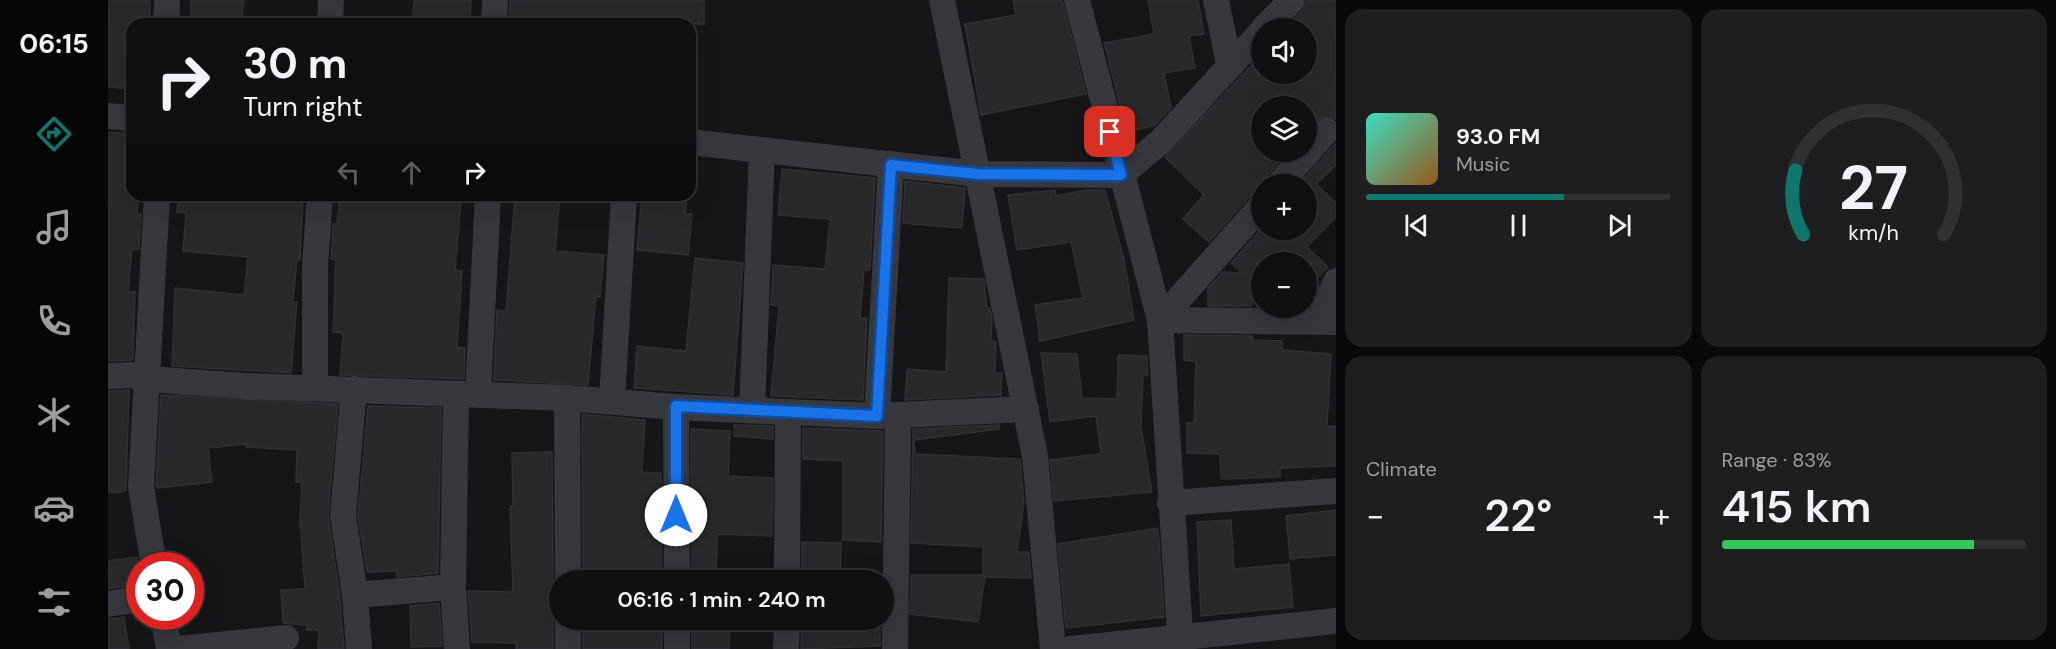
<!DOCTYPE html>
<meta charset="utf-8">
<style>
body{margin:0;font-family:"DM Sans",sans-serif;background:#1e1e20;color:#f1f3f6;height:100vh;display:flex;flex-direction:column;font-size:22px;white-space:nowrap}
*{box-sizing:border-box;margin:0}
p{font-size:20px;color:#9c9d9f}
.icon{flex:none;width:33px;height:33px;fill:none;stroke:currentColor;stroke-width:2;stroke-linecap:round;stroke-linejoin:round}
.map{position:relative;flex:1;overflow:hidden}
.sheet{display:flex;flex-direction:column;gap:9px;padding:9px;background:#09090a;width:720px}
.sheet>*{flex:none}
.hud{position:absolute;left:18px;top:18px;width:570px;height:183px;border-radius:18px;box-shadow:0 6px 24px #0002,0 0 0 2px #303032;background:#101012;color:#f1f3f6;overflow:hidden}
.fabs{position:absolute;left:1143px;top:18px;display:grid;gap:12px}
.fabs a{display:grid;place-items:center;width:66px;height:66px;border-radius:50%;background:#101012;box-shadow:0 6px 24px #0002,0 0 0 2px #303032;font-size:30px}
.speed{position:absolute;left:18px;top:552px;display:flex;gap:12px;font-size:30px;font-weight:700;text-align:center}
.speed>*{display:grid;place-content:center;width:78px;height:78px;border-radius:50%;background:#101012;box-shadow:0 6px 24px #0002,0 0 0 2px #303032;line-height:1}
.speed .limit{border:9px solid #d22;background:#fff;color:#111}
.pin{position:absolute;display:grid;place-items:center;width:51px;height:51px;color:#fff;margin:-26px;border-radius:12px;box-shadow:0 3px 9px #0006}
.me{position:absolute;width:66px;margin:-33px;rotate:0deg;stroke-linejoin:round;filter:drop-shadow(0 0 4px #0008)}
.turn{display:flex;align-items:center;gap:21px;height:126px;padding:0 18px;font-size:27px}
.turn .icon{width:78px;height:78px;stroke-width:2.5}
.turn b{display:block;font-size:42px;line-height:51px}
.lanes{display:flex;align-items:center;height:57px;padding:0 18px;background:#0003;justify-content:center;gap:30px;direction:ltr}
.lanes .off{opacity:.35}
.big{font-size:45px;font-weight:600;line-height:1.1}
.sheet .tile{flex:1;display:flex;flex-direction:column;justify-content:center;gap:9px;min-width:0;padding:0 21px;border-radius:18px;background:#1e1e20}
.sheet .dial{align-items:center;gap:0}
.dial svg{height:156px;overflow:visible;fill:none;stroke:#303032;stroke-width:7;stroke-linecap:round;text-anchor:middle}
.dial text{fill:#f1f3f6;stroke:none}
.song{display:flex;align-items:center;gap:18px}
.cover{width:72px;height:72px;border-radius:9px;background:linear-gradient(135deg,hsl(170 70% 55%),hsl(30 70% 35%))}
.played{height:6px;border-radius:3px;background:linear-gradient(90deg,#0f766e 65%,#303032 65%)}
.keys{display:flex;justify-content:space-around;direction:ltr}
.heat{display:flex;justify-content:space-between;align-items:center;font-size:33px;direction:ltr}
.charge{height:9px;border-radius:4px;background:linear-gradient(90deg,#34c759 83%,#303032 0)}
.sheet .tiles{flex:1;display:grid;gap:9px;grid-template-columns:repeat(2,1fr)}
.trip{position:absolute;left:441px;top:570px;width:345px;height:60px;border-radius:30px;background:#101012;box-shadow:0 6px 24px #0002,0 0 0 2px #303032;font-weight:600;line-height:60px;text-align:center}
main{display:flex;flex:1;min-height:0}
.menu{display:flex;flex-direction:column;width:108px;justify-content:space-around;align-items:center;background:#060607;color:#9c9d9f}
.menu .icon{width:42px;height:42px}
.menu .on{color:#0f766e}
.menu b{font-size:27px;color:#f1f3f6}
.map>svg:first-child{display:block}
</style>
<main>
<nav class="menu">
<b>06:15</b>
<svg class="icon on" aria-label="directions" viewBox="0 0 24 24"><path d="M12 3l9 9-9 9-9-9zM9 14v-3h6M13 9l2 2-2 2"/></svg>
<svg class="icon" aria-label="music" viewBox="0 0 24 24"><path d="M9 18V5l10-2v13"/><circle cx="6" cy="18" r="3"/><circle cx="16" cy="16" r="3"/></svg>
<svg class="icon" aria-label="phone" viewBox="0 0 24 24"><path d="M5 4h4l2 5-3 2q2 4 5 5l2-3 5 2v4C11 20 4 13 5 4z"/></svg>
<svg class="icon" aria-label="climate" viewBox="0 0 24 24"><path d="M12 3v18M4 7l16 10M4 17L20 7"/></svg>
<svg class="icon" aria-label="car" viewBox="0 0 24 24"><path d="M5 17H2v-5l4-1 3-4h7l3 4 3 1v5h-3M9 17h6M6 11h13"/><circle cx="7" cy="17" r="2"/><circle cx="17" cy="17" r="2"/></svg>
<svg class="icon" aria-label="filters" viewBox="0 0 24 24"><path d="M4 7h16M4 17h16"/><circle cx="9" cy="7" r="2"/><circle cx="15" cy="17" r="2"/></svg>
</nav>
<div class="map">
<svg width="1228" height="649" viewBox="0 0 1228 649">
<rect width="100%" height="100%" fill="#161618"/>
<g fill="#29292c" stroke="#303034" stroke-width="1.5">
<path d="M0 0H42V24H24V89L0 87Z"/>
<path d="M83 0H136L133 24H82Z"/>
<path d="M306 0H363L362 24 304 21Z"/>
<path d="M402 0H596V24H401Z"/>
<path d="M905 0H954L978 94 873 115 857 24 908 15Z"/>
<path d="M1040 0H1090L1096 34 1081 36 1087 68 1056 73 1063 108 1047 125 1019 132 996 43 1046 34Z"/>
<path d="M1199 0H1228V119L1214 117 1198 131V106H1154V152H1180L1160 174 1156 184H1154V190L1143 195 1101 242 1075 219 1096 195 1057 157 1154 54V74H1198V28H1177L1195 10Z"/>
<path d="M0 132 24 134V195H31L29 214H33L31 249H24L20 292H27L25 360 0 361Z"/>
<path d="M1228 143V165L1208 184 1228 203V217L1199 247 1220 267 1198 290V262H1154V300L1144 299V306H1100V288L1115 272 1134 273 1123 263 1154 228 1198 230V184H1191Z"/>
<path d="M674 169 767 178 762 270H756L752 318 759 319 755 400 663 396 671 306 663 305 665 265 717 269 722 219 670 215Z"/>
<path d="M797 181 857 188 854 228 795 223Z"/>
<path d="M947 190 948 196 979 190H997L1016 259 1026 320 932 341 927 305 975 298 963 242 909 250 900 195Z"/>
<path d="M71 195H195L192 260 189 259 185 302H189L183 373 64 366 67 288 136 295 140 257 75 251 78 213 69 212Z"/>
<path d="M232 195H289L353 202 347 270 354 271 349 347 357 348 356 379 232 375 235 333 225 332 228 260 223 259 225 224H229Z"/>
<path d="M407 195H452L447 251 496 255 492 297 488 296 480 385 386 380 389 310 398 311Z"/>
<path d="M534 195H579L577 214H584L580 255 529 250Z"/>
<path d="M587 258 635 263 625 395 526 388 529 346 578 351Z"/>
<path d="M841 278 876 279 879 308H882L884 318 883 341 888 342 887 373H894L893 395 797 400 799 369 838 372Z"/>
<path d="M1076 335 1145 336V340L1174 341V350L1223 354 1219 426H1228V466L1172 468V477L1113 479 1112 454 1079 453V423H1086L1088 361 1076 360Z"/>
<path d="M933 353 969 354 974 398 1009 399 1010 355 1039 356 1040 375H1035L1033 428 1044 492 946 501 942 460 993 454 988 416 942 422Z"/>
<path d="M21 390 18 491 0 493V391Z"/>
<path d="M53 395 230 404 220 514 232 597 236 649H210L211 630H199V625L175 623 173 590 197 589 192 520 194 482H188L189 450 138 447V444L100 448 104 482 50 488 48 486Z"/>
<path d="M260 406 333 408 330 573 289 577 288 571 259 572 250 515Z"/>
<path d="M474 414 537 420 534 472 553 473 554 580H475Z"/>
<path d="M626 425 665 426V439L626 436Z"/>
<path d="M891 425V429L806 440 807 454 912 459 916 502 909 552H921L923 578 877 577 870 622 802 614 803 575H875V547L803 543 805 429Z"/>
<path d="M695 428 775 431 773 542 735 540V461L695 459Z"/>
<path d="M583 429 622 431 620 476 665 478 664 536 609 534 608 580H584Z"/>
<path d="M444 452 445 580 450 591V609L445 620V649H408V643L364 642 360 591 405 592 402 506H405L404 453Z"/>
<path d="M1228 510V555L1182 559 1178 516Z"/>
<path d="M1123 520 1126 569 1181 564 1185 607 1093 616 1089 522Z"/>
<path d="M1050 528 1056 617 958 628 950 544Z"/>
<path d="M694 542 733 543 732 580H694Z"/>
<path d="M29 557 32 584 0 589V561Z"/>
<path d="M331 603 334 646 303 647 302 606Z"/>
<path d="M16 617 21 649H0V619Z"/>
<path d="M512 620H554V649H475V626L512 627Z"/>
<path d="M584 620H622L621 649H584Z"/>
<path d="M694 620H731V628L772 627V646L693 649Z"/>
</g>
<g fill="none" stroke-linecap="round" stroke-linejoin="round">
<g stroke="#37383d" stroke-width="26">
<path d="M834 0 927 456 945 649"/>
<path d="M969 0 1052 320 1228 322"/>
<path d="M1108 0 1121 64"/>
<path d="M58 24 59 0"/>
<path d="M222 24 223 0"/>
<path d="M386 24 387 0"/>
<path d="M1156 28 1184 0"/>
<path d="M0 116 24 118"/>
<path d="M582 142 870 174 1013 175 1053 141 1154 31"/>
<path d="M1171 184 1219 131"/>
<path d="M1211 321 1228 281"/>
<path d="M0 376 23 375 39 379 138 386 459 398 568 407 769 416 918 409"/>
<path d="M207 388V266L212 195"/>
<path d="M246 389 235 515 247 595 251 649"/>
<path d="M348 394 345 587 349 649"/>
<path d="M370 394 380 195"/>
<path d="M459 398 460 580"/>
<path d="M504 400 516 195"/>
<path d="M568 407 569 580"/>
<path d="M644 410 654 150"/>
<path d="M769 416 783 165"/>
<path d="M1062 503 1228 491"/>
<path d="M46 566 33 487 49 195"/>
<path d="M679 580 680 413"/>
<path d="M247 595 345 587"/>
<path d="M0 604 32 599"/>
<path d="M55 616 61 649"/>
<path d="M460 620V649"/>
<path d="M569 620V649"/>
<path d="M70 649 178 638"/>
<path d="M678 649 679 620"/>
<path d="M787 649 790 416"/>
<path d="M963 649 1228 621"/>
<path d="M1073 649 1052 320 1154 205"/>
</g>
</g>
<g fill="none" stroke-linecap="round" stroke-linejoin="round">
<g stroke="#114b97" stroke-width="15">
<path id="route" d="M568 515V406L769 416 783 165 870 174 1013 175 1002 132"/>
</g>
<use href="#route" stroke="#1a73e8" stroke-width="10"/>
</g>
</svg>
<div class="fabs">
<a><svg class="icon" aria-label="sound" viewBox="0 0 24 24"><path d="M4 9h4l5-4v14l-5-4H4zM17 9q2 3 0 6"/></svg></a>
<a><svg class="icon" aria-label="layers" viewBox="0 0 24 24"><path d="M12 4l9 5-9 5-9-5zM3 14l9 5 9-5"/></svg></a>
<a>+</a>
<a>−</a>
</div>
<div class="speed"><div class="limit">30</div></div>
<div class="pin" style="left:1002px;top:132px;background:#d93025"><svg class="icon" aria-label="arrive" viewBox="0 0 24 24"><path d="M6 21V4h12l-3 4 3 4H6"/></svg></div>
<svg class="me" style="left:568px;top:515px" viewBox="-20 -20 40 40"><circle r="19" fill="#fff"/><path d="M0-13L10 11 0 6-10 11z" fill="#1a73e8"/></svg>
<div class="trip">06:16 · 1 min · 240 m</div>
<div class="hud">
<div class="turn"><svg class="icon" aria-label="right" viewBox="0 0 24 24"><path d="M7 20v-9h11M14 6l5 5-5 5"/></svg><div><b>30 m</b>Turn right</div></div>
<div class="lanes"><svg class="icon off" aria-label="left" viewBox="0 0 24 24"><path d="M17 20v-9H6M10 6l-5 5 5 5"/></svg><svg class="icon off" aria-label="ahead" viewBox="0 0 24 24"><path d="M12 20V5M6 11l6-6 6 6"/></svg><svg class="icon" aria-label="right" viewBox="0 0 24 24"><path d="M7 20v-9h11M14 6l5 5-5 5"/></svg></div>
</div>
</div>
<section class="sheet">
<div class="tiles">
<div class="tile">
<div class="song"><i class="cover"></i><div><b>93.0 FM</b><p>Music</p></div></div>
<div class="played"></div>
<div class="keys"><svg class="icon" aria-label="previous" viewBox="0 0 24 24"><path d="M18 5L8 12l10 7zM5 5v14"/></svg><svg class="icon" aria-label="pause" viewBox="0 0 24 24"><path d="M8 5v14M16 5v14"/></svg><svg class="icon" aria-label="next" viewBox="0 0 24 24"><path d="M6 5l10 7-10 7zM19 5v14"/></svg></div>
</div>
<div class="tile dial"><svg viewBox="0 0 100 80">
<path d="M14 69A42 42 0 1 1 86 69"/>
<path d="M14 69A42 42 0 0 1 10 36" stroke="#0f766e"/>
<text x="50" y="56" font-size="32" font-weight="700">27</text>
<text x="50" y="72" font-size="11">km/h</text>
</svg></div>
<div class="tile"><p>Climate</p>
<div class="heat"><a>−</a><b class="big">22°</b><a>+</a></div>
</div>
<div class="tile"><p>Range · 83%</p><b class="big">415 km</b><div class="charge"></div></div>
</div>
</section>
</main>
